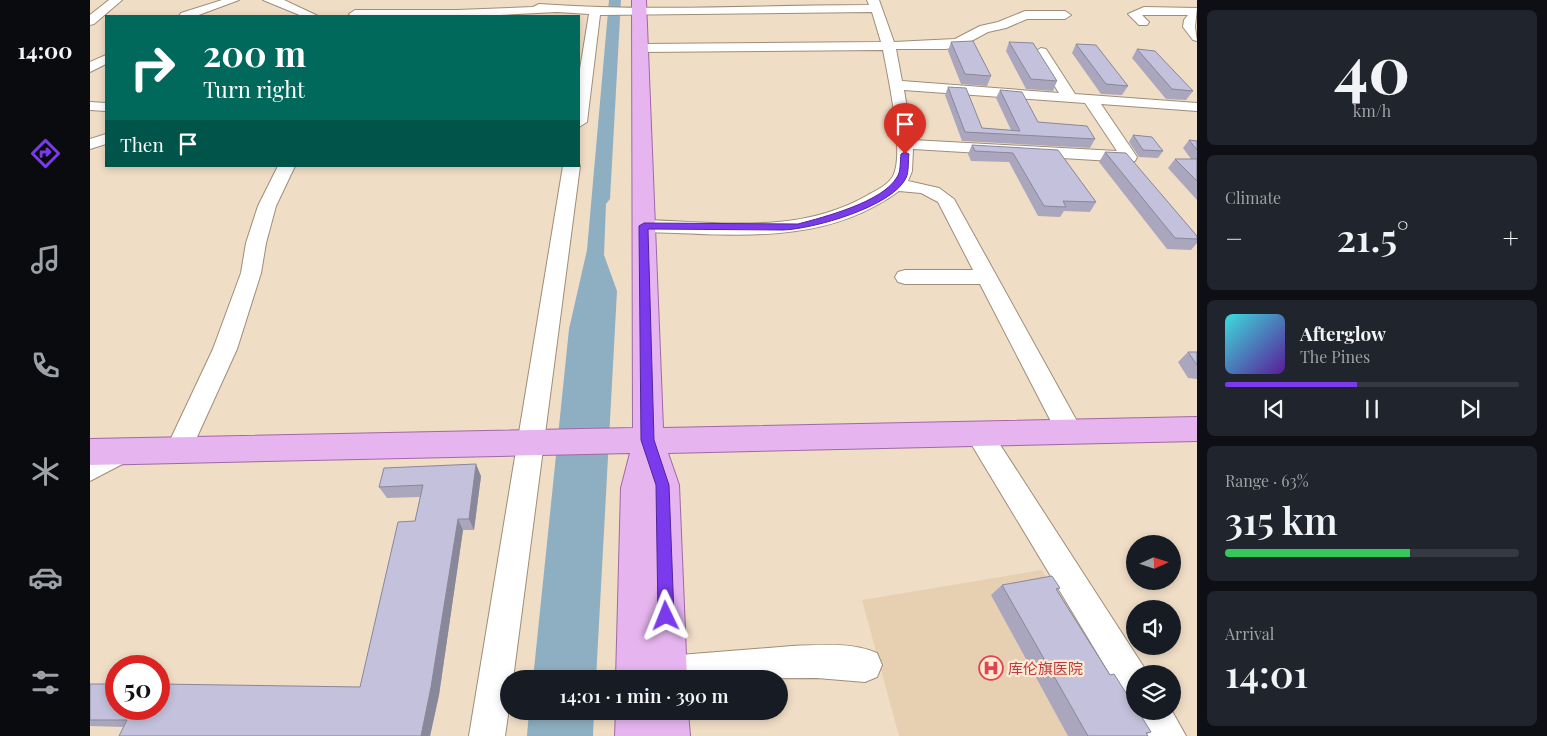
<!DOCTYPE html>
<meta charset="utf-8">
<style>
body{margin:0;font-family:"Playfair Display","Noto Sans SC",serif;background:#20242c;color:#f1f3f6;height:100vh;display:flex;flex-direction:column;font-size:19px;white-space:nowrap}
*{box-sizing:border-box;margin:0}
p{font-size:16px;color:#9ea1a6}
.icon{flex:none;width:28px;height:28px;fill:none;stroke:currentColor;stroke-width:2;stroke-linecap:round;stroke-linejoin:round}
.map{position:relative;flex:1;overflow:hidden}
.panel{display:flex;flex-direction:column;gap:10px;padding:10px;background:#0d0f14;width:350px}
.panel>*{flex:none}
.top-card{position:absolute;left:15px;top:15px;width:475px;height:152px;border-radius:0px;box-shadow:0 2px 8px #0003;background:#00695c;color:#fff;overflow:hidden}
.needle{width:32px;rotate:87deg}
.fabs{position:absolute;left:1036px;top:535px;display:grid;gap:10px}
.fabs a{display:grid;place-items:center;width:55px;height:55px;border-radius:50%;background:#171b24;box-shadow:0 2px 8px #0003;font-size:25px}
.speed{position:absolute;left:15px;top:655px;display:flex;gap:10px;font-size:25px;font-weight:700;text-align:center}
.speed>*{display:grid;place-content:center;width:65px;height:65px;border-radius:50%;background:#171b24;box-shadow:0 2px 8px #0003;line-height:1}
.speed .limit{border:8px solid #d22;background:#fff;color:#111}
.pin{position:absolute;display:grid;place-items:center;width:42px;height:42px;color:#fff;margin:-51px -21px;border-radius:50% 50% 50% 0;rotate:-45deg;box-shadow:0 0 5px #0007}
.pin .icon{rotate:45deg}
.me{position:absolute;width:55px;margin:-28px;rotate:358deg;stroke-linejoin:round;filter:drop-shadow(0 0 4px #0008)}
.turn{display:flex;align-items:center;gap:18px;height:105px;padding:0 15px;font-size:22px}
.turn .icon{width:65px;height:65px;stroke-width:2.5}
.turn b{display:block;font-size:35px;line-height:42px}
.then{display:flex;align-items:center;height:48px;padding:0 15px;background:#0003;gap:10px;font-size:19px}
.big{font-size:38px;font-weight:600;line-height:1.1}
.panel .tile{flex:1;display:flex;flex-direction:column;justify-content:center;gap:8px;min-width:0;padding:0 18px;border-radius:8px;background:#20242c}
.panel .dial{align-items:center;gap:0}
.dial b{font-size:65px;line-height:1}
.song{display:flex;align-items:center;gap:15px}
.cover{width:60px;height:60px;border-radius:8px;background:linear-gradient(135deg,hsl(180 70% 55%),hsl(270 70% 35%))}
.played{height:5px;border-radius:2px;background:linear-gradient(90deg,#7c3aed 45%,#363941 45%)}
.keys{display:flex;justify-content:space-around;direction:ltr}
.heat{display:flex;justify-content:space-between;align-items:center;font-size:28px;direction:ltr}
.charge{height:8px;border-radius:4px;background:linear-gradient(90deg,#34c759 63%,#363941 0)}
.trip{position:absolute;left:410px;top:670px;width:288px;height:50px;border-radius:25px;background:#171b24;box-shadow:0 2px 8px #0003;font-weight:600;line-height:50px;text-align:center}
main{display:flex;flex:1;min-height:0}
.menu{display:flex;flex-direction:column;width:90px;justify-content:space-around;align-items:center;background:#090b0e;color:#9ea1a6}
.menu .icon{width:35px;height:35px}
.menu .on{color:#7c3aed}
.menu b{font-size:22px;color:#f1f3f6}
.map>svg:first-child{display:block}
</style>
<main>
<nav class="menu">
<b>14:00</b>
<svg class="icon on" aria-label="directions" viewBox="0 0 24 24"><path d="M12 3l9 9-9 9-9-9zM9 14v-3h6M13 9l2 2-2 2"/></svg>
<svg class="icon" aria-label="music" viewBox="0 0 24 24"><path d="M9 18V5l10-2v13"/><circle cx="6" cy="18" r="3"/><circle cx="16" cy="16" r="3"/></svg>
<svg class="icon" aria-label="phone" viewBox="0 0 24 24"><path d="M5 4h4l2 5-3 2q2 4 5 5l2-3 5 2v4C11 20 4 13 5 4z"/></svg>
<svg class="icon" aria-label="climate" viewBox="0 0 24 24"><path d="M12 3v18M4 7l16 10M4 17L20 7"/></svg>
<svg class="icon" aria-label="car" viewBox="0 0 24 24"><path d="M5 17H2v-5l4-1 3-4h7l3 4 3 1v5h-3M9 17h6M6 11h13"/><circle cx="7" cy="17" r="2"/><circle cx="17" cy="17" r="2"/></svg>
<svg class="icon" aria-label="filters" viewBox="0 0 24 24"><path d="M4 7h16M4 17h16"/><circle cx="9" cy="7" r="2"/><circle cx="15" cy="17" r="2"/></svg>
</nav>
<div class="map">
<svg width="1107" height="736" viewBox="0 0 1107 736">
<rect width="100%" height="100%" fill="#f0ddc6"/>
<path fill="#e7cfb2" d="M952 570 1053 736H809L772 600Z"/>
<g fill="#8eafc2">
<path d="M519 0H531L520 199 516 204 514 255 527 291 506 679H443L479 329 497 250Z"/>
<path d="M439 711H504L503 736H437Z"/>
</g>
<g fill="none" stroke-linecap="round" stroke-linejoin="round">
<g stroke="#9f8d78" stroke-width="2">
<g id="minor">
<path d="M19 0H32L4 24 0 25V15Z"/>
<path d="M132 0H149L106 16H89L91 13Z"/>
<path d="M173 0H194L228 16H212Z"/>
<path d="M777 0H789L804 42 865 39 890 26 908 22 935 11H975L981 15 975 19H937L916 28 898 32 874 45 856 49H806L812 81 969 93 944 52 951 48 956 49 985 94 1107 103V111L1011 104 1047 157 1045 161 1039 162 823 149 822 171 818 181 849 188 864 199 988 423 992 431 988 439 979 442 970 439 890 284H815L808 282 805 277 808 272 815 270H883L848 202 831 193 809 191C733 247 643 234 554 232L547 230 545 226 547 222 554 220C631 222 708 235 778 195 787 190 800 184 804 174 814 149 798 77 793 50L550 52 543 48 550 44 791 42 782 12 510 15 497 122 489 127V75L499 14 467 12 392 16H261L259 14 265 10H367L443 7 449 4C558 12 669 5 779 5ZM814 90 995 103 1027 151 822 140Z"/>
<path d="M1054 7 1107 8 1105 27 1107 41 1103 40 1093 27 1094 20 1098 15H1052L1059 22 1057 25H1049L1038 14Z"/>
<path d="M16 55V64L0 72V62Z"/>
<path d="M0 102 16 103V111L0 110Z"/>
<path d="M16 134V144L0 149V139Z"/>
<path d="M489 163 490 166 423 679H419V708L415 736H379L473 166H489Z"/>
<path d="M188 166H205L186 206 176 243 171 273 147 349 97 459 88 462 79 459 75 451 123 349 151 273 156 243 168 206Z"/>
<path d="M889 423 898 426 1057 672 1058 674H1045V701L1033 696 880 442 876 434 880 426Z"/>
<path d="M33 440 42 443 46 451 42 459 0 481V456Z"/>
<path d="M702 646C730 645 761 642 787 653L792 665 787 677 775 682 727 678 562 679 560 673 565 661 577 656Z"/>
<path d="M1045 709V711H1082L1096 736H1057L1044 711Z"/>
</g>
</g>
<g stroke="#a068a4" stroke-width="2">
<g id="major">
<path d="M542 0H556L573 428 1107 417V441L578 453 589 485 597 679H526L531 488 540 453 0 465V439L543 428Z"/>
<path d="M526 711H598L600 736H525Z"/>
</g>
</g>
<use href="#minor" fill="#fff" fill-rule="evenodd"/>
<use href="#major" fill="#e6b5ef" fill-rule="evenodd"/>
</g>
<g fill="#a9a6bd">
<path d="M861 42 901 76 897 86 871 84 858 51Z"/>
<path d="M919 42 967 81 963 91 936 89 916 51Z"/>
<path d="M986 44 1038 86 1032 95 1011 94 982 53Z"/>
<path d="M1047 49 1103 91 1096 100 1076 99 1042 58Z"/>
<path d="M858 87 892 128 921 130 906 98 910 90 948 122 1005 139 1000 148 872 141 855 95Z"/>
<path d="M1043 135 1073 151 1068 158 1049 157 1039 142Z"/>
<path d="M1099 140 1107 141V200L1078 168 1085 159H1101L1093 148Z"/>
<path d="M882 145 968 150 1006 202 1000 212 974 211 970 217 948 216 919 162 881 161 878 154Z"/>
<path d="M1015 152 1107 236V243L1101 250 1077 249 1009 162Z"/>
<path d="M1098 352H1107V379L1098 378 1088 362Z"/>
<path d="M391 476 384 530H373L349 695 340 736H29L34 727 0 726V684L270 687 325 521 330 497 297 498 289 487Z"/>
<path d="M912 585 970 588 967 590 1020 675 1061 732 1057 734 1058 736H978L901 595Z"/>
</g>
<g fill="#89879a">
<path d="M386 464 391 476 384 530 379 519Z"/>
<path d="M368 519 373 530 349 695 340 736H331Z"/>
</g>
<g fill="#c4c1dc" stroke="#89879a">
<path d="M883 41 901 76 875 74 861 42Z"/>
<path d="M919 42 943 43 967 81 941 79Z"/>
<path d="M986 44 1006 45 1038 86 1016 84Z"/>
<path d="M1047 49 1065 51 1103 91 1082 89Z"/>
<path d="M858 87 876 88 892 128 930 131 910 90 932 92 948 122 997 126 1005 139 875 132Z"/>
<path d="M1043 135 1062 137 1073 151 1053 150Z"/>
<path d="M1099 140 1107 141V150Z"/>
<path d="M882 145 968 150 1006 202 973 201 976 207 954 206 923 153 885 151Z"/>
<path d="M1015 152 1036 153 1107 236V239L1085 238Z"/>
<path d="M1085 159H1107V181Z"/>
<path d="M1098 352H1107V365Z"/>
<path d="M386 464 379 519H368L341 687 331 736H29L37 720H0V684H26V709H69V684L270 687 308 522 325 521 333 485 289 487 294 468Z"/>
<path d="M962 576 970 588 966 589 1020 675 1024 674 1045 707V711H1048L1061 732 1056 733 1058 736H998L912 585Z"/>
</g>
<path fill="#7c3aed" stroke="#51269a" d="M815 152 819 154C818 161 819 172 816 178 802 207 723 229 693 230L558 229 564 440 579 485 584 616 581 622 576 624 570 622 568 616 566 485 551 440 549 226 554 223 708 224C734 217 793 202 807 177 811 172 810 161 811 154Z"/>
<defs>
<g id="hospital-ring" transform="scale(1.25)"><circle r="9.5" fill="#feead3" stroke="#e0444e" stroke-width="1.5"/><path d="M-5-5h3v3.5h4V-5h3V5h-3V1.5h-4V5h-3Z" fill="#e0444e"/></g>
</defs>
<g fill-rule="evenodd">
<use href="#hospital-ring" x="901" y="668"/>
</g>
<g text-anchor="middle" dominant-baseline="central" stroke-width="4.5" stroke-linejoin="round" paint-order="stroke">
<g font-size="15" fill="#be3a42" stroke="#feead3" text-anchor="start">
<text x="918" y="668">库伦旗医院</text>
</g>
</g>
</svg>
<div class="fabs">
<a><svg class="needle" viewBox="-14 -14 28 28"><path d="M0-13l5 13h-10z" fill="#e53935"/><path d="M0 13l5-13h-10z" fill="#9ea1a6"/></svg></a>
<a><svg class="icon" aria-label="sound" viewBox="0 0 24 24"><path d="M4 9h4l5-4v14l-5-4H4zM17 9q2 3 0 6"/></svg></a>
<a><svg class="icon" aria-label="layers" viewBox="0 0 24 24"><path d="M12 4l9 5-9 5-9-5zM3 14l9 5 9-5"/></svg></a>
</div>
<div class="speed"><div class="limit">50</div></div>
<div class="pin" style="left:815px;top:154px;background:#d93025"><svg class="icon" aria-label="arrive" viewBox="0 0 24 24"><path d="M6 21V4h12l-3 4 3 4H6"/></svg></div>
<svg class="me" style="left:576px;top:616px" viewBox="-20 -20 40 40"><path d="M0-17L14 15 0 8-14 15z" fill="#7c3aed" stroke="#fff" stroke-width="4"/></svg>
<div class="trip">14:01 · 1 min · 390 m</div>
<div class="top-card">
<div class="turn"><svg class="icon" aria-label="right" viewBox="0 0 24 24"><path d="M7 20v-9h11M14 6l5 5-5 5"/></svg><div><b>200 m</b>Turn right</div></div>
<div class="then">Then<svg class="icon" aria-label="arrive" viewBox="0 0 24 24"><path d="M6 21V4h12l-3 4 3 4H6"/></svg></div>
</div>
</div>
<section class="panel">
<div class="tile dial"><b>40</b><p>km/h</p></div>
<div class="tile"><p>Climate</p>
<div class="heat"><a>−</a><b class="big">21.5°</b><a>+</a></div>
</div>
<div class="tile">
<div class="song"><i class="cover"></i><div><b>Afterglow</b><p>The Pines</p></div></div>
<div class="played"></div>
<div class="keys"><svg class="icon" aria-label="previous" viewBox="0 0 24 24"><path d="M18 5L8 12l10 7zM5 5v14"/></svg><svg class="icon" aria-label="pause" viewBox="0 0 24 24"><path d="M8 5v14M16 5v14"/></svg><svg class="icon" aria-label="next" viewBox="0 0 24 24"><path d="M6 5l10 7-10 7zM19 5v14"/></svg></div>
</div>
<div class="tile"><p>Range · 63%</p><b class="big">315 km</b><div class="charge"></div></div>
<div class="tile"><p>Arrival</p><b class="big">14:01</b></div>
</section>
</main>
